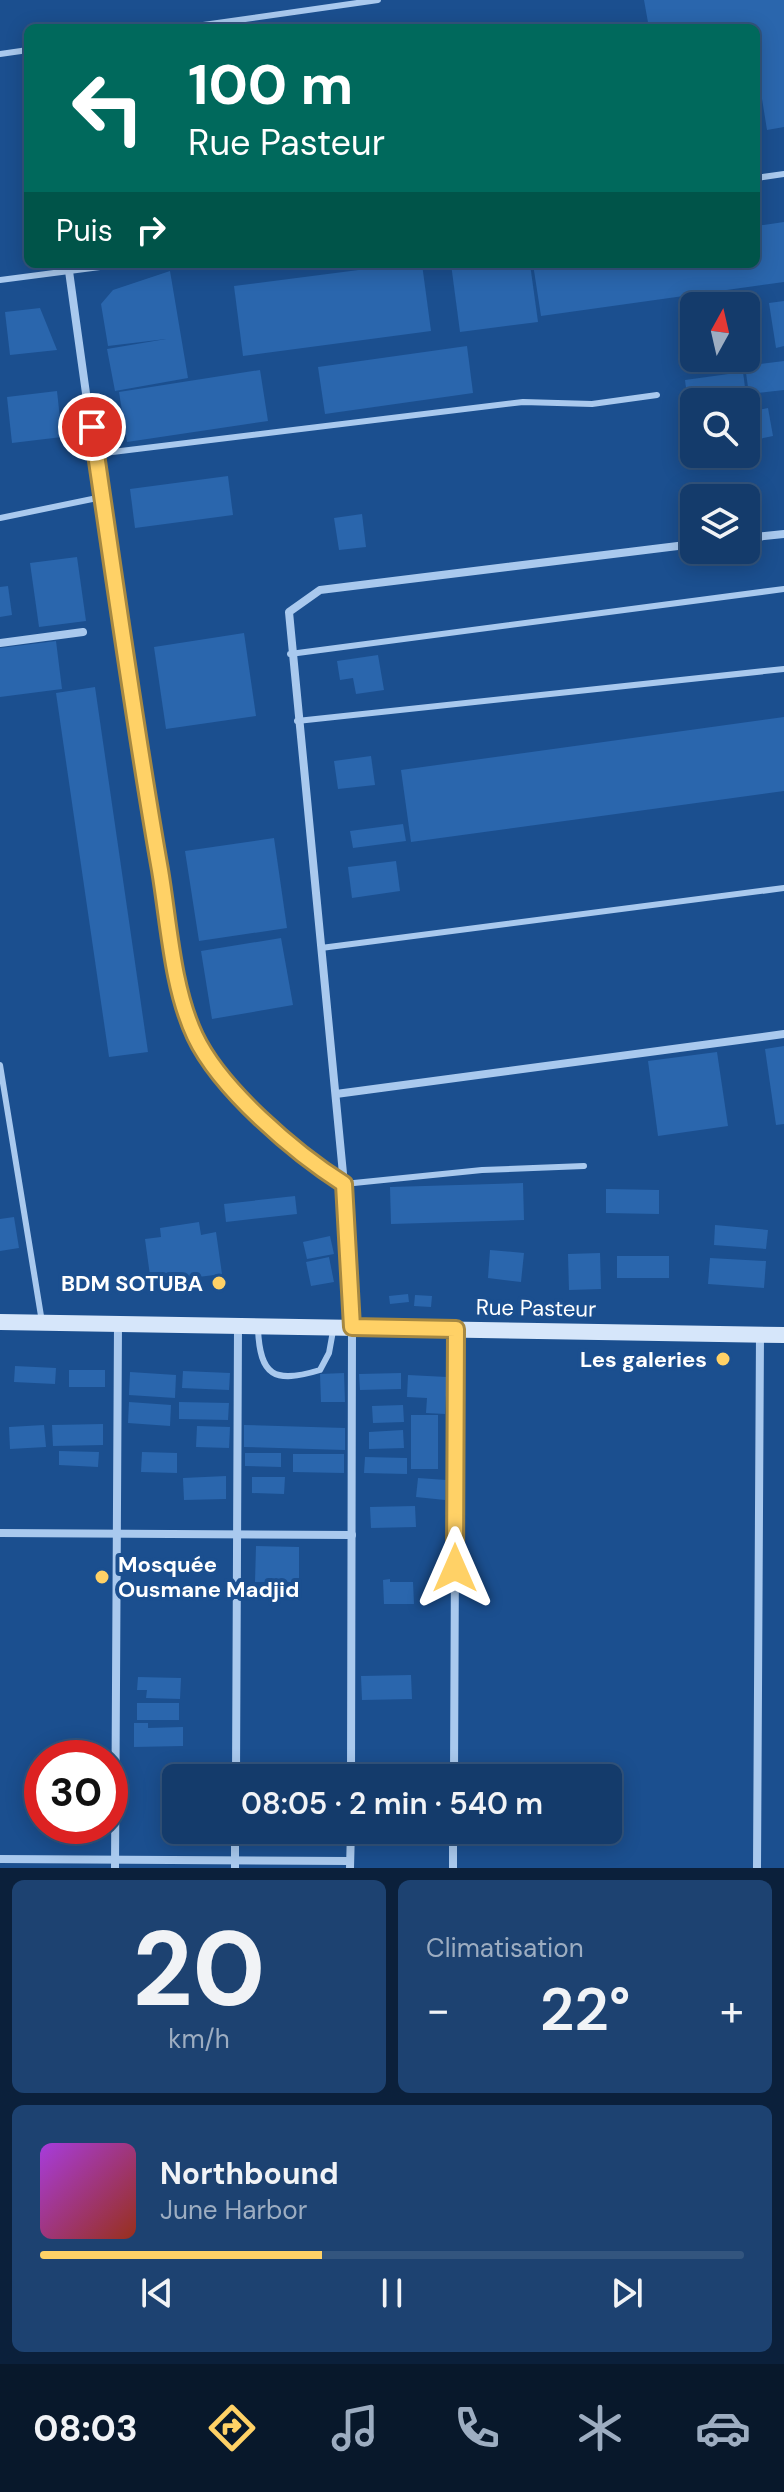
<!DOCTYPE html>
<html lang="fr">
<meta charset="utf-8">
<style>
body{margin:0;font-family:"DM Sans",sans-serif;background:#1d4271;color:#f1f3f6;height:100vh;display:flex;flex-direction:column;font-size:30px;white-space:nowrap}
*{box-sizing:border-box;margin:0}
p{font-size:26px;color:#9dadc1}
.icon{flex:none;width:44px;height:44px;fill:none;stroke:currentColor;stroke-width:2;stroke-linecap:round;stroke-linejoin:round}
.map{position:relative;height:1868px;overflow:hidden}
.side{display:flex;flex-direction:column;gap:12px;padding:12px;background:#0b203b;flex:1}
.side>*{flex:none}
.banner{position:absolute;left:24px;top:24px;width:736px;height:244px;border-radius:12px;box-shadow:0 4px 20px #0003,0 0 0 2px #33557e;background:#00695c;color:#fff;overflow:hidden}
.needle{width:52px;rotate:8deg}
.fabs{position:absolute;left:680px;top:292px;display:grid;gap:16px}
.fabs a{display:grid;place-items:center;width:80px;height:80px;border-radius:12px;background:#143b6b;box-shadow:0 4px 20px #0003,0 0 0 2px #33557e;font-size:40px}
.speed{position:absolute;left:24px;top:1740px;display:flex;gap:16px;font-size:40px;font-weight:700;text-align:center}
.speed>*{display:grid;place-content:center;width:104px;height:104px;border-radius:50%;background:#143b6b;box-shadow:0 4px 20px #0003,0 0 0 2px #33557e;line-height:1}
.speed .limit{border:12px solid #d22;background:#fff;color:#111}
.pin{position:absolute;display:grid;place-items:center;width:68px;height:68px;color:#fff;margin:-34px;border:4px solid #fff;border-radius:50%;box-shadow:0 2px 8px #0007}
.me{position:absolute;width:88px;margin:-44px;rotate:0deg;stroke-linejoin:round;filter:drop-shadow(0 0 6px #0008)}
.turn{display:flex;align-items:center;gap:28px;height:168px;padding:0 32px;font-size:36px}
.turn .icon{width:104px;height:104px;stroke-width:2.5}
.turn b{display:block;font-size:56px;line-height:68px}
.then{display:flex;align-items:center;height:76px;padding:0 32px;background:#0003;gap:16px;font-size:30px}
.big{font-size:60px;font-weight:600;line-height:1.1}
.side .widget{flex:1;display:flex;flex-direction:column;justify-content:center;gap:12px;min-width:0;padding:0 28px;border-radius:12px;background:#1d4271}
.side .dial{align-items:center;gap:0}
.dial b{font-size:104px;line-height:1}
.song{display:flex;align-items:center;gap:24px}
.cover{width:96px;height:96px;border-radius:12px;background:linear-gradient(135deg,hsl(280 70% 55%),hsl(10 70% 35%))}
.played{height:8px;border-radius:4px;background:linear-gradient(90deg,#ffd166 40%,#33557e 40%)}
.keys{display:flex;justify-content:space-around;direction:ltr}
.heat{display:flex;justify-content:space-between;align-items:center;font-size:44px;direction:ltr}
.side .tiles{flex:1;display:grid;gap:12px;grid-template-columns:1fr 1fr}
.widget:last-child{grid-column:span 2}
.trip{position:absolute;left:162px;top:1764px;width:460px;height:80px;border-radius:12px;background:#143b6b;box-shadow:0 4px 20px #0003,0 0 0 2px #33557e;font-weight:600;line-height:80px;text-align:center}
.tab-bar{display:flex;height:128px;justify-content:space-around;align-items:center;background:#08182b;color:#9dadc1}
.tab-bar .icon{width:56px;height:56px}
.tab-bar .current{color:#ffd166}
.tab-bar b{font-size:36px;color:#f1f3f6}
.map>svg:first-child{display:block}
</style>
<div class="map">
<svg width="784" height="1868" viewBox="0 0 784 1868">
<rect width="100%" height="100%" fill="#1b4f8f"/>
<g fill="#2a66ad">
<path d="M644 0H784V127L767 130 759 80 756 81V28H649Z"/>
<path d="M784 222V282L541 316 533 264H756V226Z"/>
<path d="M405 264H422L431 331 243 356 234 286Z"/>
<path d="M451 264H530L538 322 460 332Z"/>
<path d="M170 271 188 378 115 391 107 349 166 339 108 346 101 304 113 290Z"/>
<path d="M784 301V346L776 348 769 303Z"/>
<path d="M40 308 57 350 10 355 5 312Z"/>
<path d="M467 346 473 393 325 414 318 367Z"/>
<path d="M784 361V390L749 394 745 366Z"/>
<path d="M260 370 268 421 127 442 119 392Z"/>
<path d="M743 372 746 395 688 403 685 380Z"/>
<path d="M57 391 62 437 12 443 7 397Z"/>
<path d="M768 408 773 436 759 439 754 411Z"/>
<path d="M228 476 233 515 135 528 130 489Z"/>
<path d="M362 514 366 547 339 550 334 518Z"/>
<path d="M77 557 86 621 39 627 30 563Z"/>
<path d="M8 586 12 615 0 617V587Z"/>
<path d="M244 633 256 716 166 729 154 647Z"/>
<path d="M56 641 62 689 0 697V648Z"/>
<path d="M378 655 384 690 356 694 353 678 340 680 337 661Z"/>
<path d="M95 687 148 1052 109 1057 56 693Z"/>
<path d="M784 717V791L411 842 401 770Z"/>
<path d="M371 756 375 785 338 789 334 761Z"/>
<path d="M403 824 406 841 353 848 350 831Z"/>
<path d="M274 838 287 928 199 941 185 851Z"/>
<path d="M396 861 400 891 352 898 348 867Z"/>
<path d="M281 938 293 1005 212 1019 201 951Z"/>
<path d="M784 1046V1124L776 1125 765 1049Z"/>
<path d="M717 1052 728 1126 658 1136 648 1061Z"/>
<path d="M523 1183 524 1220 391 1224 390 1187Z"/>
<path d="M606 1189 659 1190V1214L606 1213Z"/>
<path d="M295 1196 297 1214 226 1222 224 1204Z"/>
<path d="M14 1217 19 1248 0 1251V1219Z"/>
<path d="M199 1222 201 1235 216 1232 222 1274 151 1283 145 1239 161 1237 160 1228Z"/>
<path d="M715 1225 768 1230 766 1249 714 1245Z"/>
<path d="M330 1236 334 1254 307 1259 303 1242Z"/>
<path d="M490 1250 524 1253 521 1282 488 1278Z"/>
<path d="M600 1253 601 1289 569 1290 568 1254Z"/>
<rect x="617" y="1256" width="52" height="22"/>
<path d="M329 1257 334 1282 311 1286 306 1262Z"/>
<path d="M710 1258 766 1261 764 1288 708 1284Z"/>
<path d="M408 1294 409 1302 390 1304 389 1296Z"/>
<path d="M415 1295 432 1296 431 1307 414 1306Z"/>
<path d="M15 1366 56 1368 55 1384 14 1382Z"/>
<rect x="69" y="1370" width="36" height="17"/>
<path d="M183 1371 230 1373 229 1390 182 1388Z"/>
<path d="M130 1372 176 1375 175 1398 129 1395Z"/>
<path d="M344 1373 345 1402H321L320 1374Z"/>
<path d="M401 1373V1389L360 1390 359 1374Z"/>
<path d="M408 1375 447 1377 445 1414 426 1413 427 1398 407 1397Z"/>
<path d="M129 1402 171 1405 170 1426 128 1423Z"/>
<path d="M179 1402 229 1403 228 1420 179 1419Z"/>
<path d="M403 1405 404 1422 373 1423 372 1406Z"/>
<rect x="411" y="1415" width="27" height="54"/>
<path d="M103 1424V1445L53 1446 52 1425Z"/>
<path d="M44 1425 46 1447 10 1449 9 1427Z"/>
<path d="M244 1425 345 1428V1450L244 1447Z"/>
<path d="M197 1426 230 1427 229 1448 196 1447Z"/>
<path d="M403 1430 404 1448 369 1449V1432Z"/>
<path d="M59 1451 99 1452 98 1467 59 1465Z"/>
<path d="M142 1452 177 1453V1473L141 1472Z"/>
<path d="M245 1453H281V1467L245 1466Z"/>
<path d="M293 1454H344V1473L293 1472Z"/>
<path d="M365 1457 407 1458V1474L364 1473Z"/>
<path d="M226 1476V1499L184 1500 183 1478Z"/>
<path d="M252 1477H285L284 1494 252 1493Z"/>
<path d="M418 1478 446 1480 445 1500 416 1497Z"/>
<path d="M415 1506 416 1527 371 1528 370 1507Z"/>
<path d="M256 1546 299 1547V1582H255Z"/>
<path d="M390 1579V1582H413L414 1604H384L383 1580Z"/>
<path d="M411 1675 412 1699 362 1700 361 1676Z"/>
<path d="M138 1677 181 1678 180 1699 146 1698 147 1690H137Z"/>
<rect x="137" y="1703" width="42" height="17"/>
<path d="M134 1723H148V1728L183 1727V1746L134 1747Z"/>
</g>
<g fill="none" stroke-linecap="round" stroke-linejoin="round">
<g stroke="#a9c9ee" stroke-width="6">
<path d="M182 28 378 0"/>
<path d="M0 54 28 50"/>
<path d="M756 178 784 174"/>
<path d="M0 280 123 264"/>
<path d="M96 454 523 402 592 404 657 395"/>
<path d="M0 518 102 497"/>
<path d="M290 654 784 589"/>
<path d="M297 721 784 669"/>
<path d="M321 948 784 888"/>
<path d="M0 1065 42 1322"/>
<path d="M344 1184 482 1170 584 1166"/>
<path d="M258 1329C260 1376 274 1384 320 1370L329 1353 333 1331"/>
</g>
<g stroke="#a9c9ee" stroke-width="8">
<path d="M69 271C95 459 121 648 154 835 164 894 170 983 195 1036 220 1089 295 1153 344 1184"/>
<path d="M746 538 784 534"/>
<path d="M0 643 83 632"/>
<path d="M336 1094 784 1034"/>
<path d="M0 1533 352 1535"/>
<path d="M236 1778 238 1327"/>
<path d="M351 1778 352 1327 344 1184 289 612 320 590 694 544"/>
<path d="M454 1778 456 1329"/>
<path d="M0 1859 350 1861"/>
<path d="M115 1868 118 1324"/>
<path d="M235 1868V1830"/>
<path d="M350 1868 351 1830"/>
<path d="M453 1868V1830"/>
<path d="M757 1868 760 1334"/>
</g>
<path stroke="#d6e6fa" stroke-width="16" d="M0 1322 784 1335"/>
</g>
<g fill="none" stroke-linecap="round" stroke-linejoin="round">
<g stroke="#a68842" stroke-width="20">
<path id="route" d="M92 427C114 575 134 723 160 870 169 924 172 987 195 1036 220 1089 295 1153 344 1184L352 1327 456 1329 455 1568"/>
</g>
<use href="#route" stroke="#ffd166" stroke-width="14"/>
</g>
<g fill="#ffd166" stroke="#1b4f8f" stroke-width="3">
<circle cx="219" cy="1283" r="8"/>
<circle cx="723" cy="1359" r="8"/>
<circle cx="102" cy="1577" r="8"/>
</g>
<g text-anchor="middle" dominant-baseline="central" stroke-width="8" stroke-linejoin="round" paint-order="stroke">
<g font-size="22" font-weight="bold" fill="#fff" stroke="#1b4f8f" text-anchor="end">
<text x="203" y="1283">BDM SOTUBA</text>
<text x="707" y="1359">Les galeries</text>
<text x="118" y="1564" text-anchor="start">Mosquée<tspan x="118" dy="25">Ousmane Madjid</tspan></text>
</g>
<g font-size="22" fill="#fff" stroke="#1b4f8f">
<text transform="translate(536 1308) rotate(1)">Rue Pasteur</text>
</g>
</g>
</svg>
<div class="fabs">
<a><svg class="needle" viewBox="-14 -14 28 28"><path d="M0-13l5 13h-10z" fill="#e53935"/><path d="M0 13l5-13h-10z" fill="#9dadc1"/></svg></a>
<a><svg class="icon" aria-label="search" viewBox="0 0 24 24"><circle cx="10" cy="10" r="6"/><path d="M15 15l6 6"/></svg></a>
<a><svg class="icon" aria-label="layers" viewBox="0 0 24 24"><path d="M12 4l9 5-9 5-9-5zM3 14l9 5 9-5"/></svg></a>
</div>
<div class="speed"><div class="limit">30</div></div>
<div class="pin" style="left:92px;top:427px;background:#d93025"><svg class="icon" aria-label="arrive" viewBox="0 0 24 24"><path d="M6 21V4h12l-3 4 3 4H6"/></svg></div>
<svg class="me" style="left:455px;top:1568px" viewBox="-20 -20 40 40"><path d="M0-17L14 15 0 8-14 15z" fill="#ffd166" stroke="#fff" stroke-width="4"/></svg>
<div class="trip">08:05 · 2 min · 540 m</div>
<div class="banner">
<div class="turn"><svg class="icon" aria-label="left" viewBox="0 0 24 24"><path d="M17 20v-9H6M10 6l-5 5 5 5"/></svg><div><b>100 m</b>Rue Pasteur</div></div>
<div class="then">Puis<svg class="icon" aria-label="right" viewBox="0 0 24 24"><path d="M7 20v-9h11M14 6l5 5-5 5"/></svg></div>
</div>
</div>
<section class="side">
<div class="tiles">
<div class="widget dial"><b>20</b><p>km/h</p></div>
<div class="widget"><p>Climatisation</p>
<div class="heat"><a>−</a><b class="big">22°</b><a>+</a></div>
</div>
<div class="widget">
<div class="song"><i class="cover"></i><div><b>Northbound</b><p>June Harbor</p></div></div>
<div class="played"></div>
<div class="keys"><svg class="icon" aria-label="previous" viewBox="0 0 24 24"><path d="M18 5L8 12l10 7zM5 5v14"/></svg><svg class="icon" aria-label="pause" viewBox="0 0 24 24"><path d="M8 5v14M16 5v14"/></svg><svg class="icon" aria-label="next" viewBox="0 0 24 24"><path d="M6 5l10 7-10 7zM19 5v14"/></svg></div>
</div>
</div>
</section>
<nav class="tab-bar">
<b>08:03</b>
<svg class="icon current" aria-label="directions" viewBox="0 0 24 24"><path d="M12 3l9 9-9 9-9-9zM9 14v-3h6M13 9l2 2-2 2"/></svg>
<svg class="icon" aria-label="music" viewBox="0 0 24 24"><path d="M9 18V5l10-2v13"/><circle cx="6" cy="18" r="3"/><circle cx="16" cy="16" r="3"/></svg>
<svg class="icon" aria-label="phone" viewBox="0 0 24 24"><path d="M5 4h4l2 5-3 2q2 4 5 5l2-3 5 2v4C11 20 4 13 5 4z"/></svg>
<svg class="icon" aria-label="climate" viewBox="0 0 24 24"><path d="M12 3v18M4 7l16 10M4 17L20 7"/></svg>
<svg class="icon" aria-label="car" viewBox="0 0 24 24"><path d="M5 17H2v-5l4-1 3-4h7l3 4 3 1v5h-3M9 17h6M6 11h13"/><circle cx="7" cy="17" r="2"/><circle cx="17" cy="17" r="2"/></svg>
</nav>
